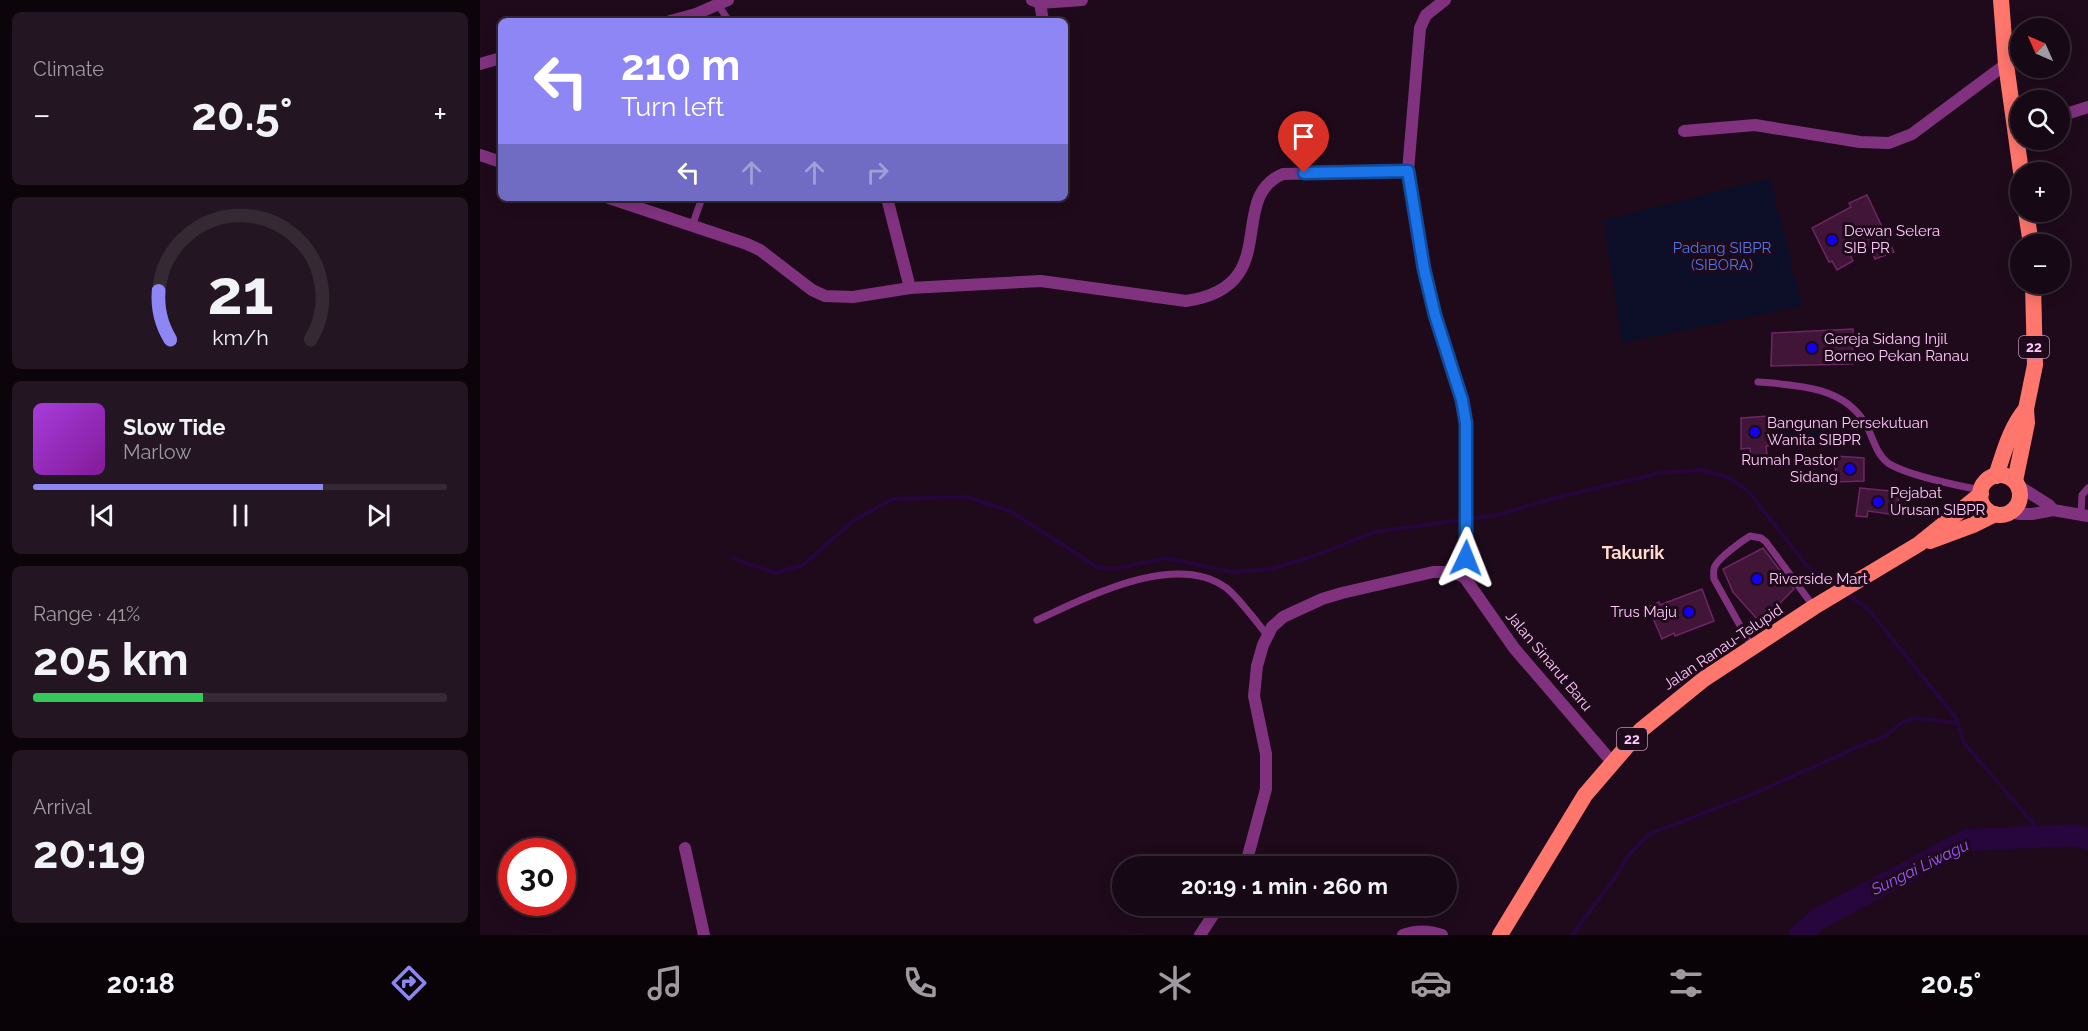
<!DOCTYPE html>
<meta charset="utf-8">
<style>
body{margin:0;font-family:Raleway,sans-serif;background:#231622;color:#f1f3f6;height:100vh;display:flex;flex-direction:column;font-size:22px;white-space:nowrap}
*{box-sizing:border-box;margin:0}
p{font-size:20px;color:#9e9aa0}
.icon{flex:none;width:33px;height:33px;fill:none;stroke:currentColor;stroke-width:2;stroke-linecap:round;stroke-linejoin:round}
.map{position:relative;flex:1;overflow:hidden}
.sheet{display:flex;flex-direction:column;gap:12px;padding:12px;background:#0c040b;width:480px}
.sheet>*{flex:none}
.banner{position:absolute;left:18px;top:18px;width:570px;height:183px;border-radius:9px;box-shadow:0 3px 15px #0003,0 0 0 2px #352934;background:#8d86f4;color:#fff;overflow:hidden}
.needle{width:39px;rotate:315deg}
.buttons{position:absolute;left:1530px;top:18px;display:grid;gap:12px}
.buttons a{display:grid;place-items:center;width:60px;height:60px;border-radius:50%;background:#160814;box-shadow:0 3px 15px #0003,0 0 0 2px #352934;font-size:30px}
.speed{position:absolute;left:18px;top:838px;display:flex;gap:12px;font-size:30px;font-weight:700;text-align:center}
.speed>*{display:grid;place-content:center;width:78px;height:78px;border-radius:50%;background:#160814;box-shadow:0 3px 15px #0003,0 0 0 2px #352934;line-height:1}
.speed .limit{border:9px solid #d22;background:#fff;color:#111}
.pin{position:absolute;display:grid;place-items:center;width:51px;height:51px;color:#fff;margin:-62px -26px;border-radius:50% 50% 50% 0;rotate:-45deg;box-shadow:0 0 6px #0007}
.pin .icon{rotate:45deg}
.me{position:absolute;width:66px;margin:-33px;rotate:2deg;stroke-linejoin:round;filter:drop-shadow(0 0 4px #0008)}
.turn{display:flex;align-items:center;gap:21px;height:126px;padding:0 24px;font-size:27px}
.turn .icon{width:78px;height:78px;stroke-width:2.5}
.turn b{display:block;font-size:42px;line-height:51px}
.lanes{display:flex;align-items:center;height:57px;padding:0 24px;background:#0003;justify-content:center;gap:30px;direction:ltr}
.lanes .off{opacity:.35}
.big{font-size:45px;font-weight:700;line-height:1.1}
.sheet .tile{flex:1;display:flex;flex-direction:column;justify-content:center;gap:9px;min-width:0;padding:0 21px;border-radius:9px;background:#231622}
.sheet .dial{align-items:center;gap:0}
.dial svg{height:156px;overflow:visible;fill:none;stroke:#352934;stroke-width:7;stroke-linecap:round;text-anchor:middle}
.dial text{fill:#f1f3f6;stroke:none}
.song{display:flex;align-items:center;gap:18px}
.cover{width:72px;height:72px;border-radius:9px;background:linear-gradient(135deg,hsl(280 70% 55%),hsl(290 70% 35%))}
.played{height:6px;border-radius:3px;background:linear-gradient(90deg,#8d86f4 70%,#352934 70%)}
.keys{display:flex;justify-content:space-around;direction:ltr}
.heat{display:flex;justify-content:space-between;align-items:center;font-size:33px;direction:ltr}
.charge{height:9px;border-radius:4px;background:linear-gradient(90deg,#34c759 41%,#352934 0)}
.trip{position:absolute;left:632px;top:856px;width:345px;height:60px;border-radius:30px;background:#160814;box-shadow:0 3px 15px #0003,0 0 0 2px #352934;font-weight:700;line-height:60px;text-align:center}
.tab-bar{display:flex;height:96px;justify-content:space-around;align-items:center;background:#090308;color:#9e9aa0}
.tab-bar .icon{width:42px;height:42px}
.tab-bar .active{color:#8d86f4}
.tab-bar b{font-size:27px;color:#f1f3f6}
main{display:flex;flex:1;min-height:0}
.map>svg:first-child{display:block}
</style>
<main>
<section class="sheet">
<div class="tile"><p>Climate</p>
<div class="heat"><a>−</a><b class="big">20.5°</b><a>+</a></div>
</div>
<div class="tile dial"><svg viewBox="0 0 100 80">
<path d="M14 69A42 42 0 1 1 86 69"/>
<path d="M14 69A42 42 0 0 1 8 44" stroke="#8d86f4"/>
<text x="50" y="56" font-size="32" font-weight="700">21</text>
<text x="50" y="72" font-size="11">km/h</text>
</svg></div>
<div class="tile">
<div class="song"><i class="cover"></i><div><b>Slow Tide</b><p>Marlow</p></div></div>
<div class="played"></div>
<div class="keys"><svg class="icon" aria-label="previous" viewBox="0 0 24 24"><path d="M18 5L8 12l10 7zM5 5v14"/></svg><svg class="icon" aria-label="pause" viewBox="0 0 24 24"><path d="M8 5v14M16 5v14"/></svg><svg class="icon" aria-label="next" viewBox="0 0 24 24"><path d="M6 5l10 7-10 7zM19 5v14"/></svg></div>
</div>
<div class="tile"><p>Range · 41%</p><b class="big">205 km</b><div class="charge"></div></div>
<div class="tile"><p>Arrival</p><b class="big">20:19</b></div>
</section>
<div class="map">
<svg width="1608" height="935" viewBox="0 0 1608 935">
<rect width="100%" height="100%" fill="#1e0a1b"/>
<g fill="#0d0f28">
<path d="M1290 178 1322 306 1142 343 1124 220Z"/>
<path d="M1343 419 1345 437 1306 440 1307 423Z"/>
</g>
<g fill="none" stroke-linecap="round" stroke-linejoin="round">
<g stroke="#26063c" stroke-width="4">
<path d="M254 559 295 573 323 565 373 521 412 499 487 497 530 511 617 567 633 569 686 558 752 572 790 569 837 555 894 532 1017 515 1083 496 1180 473 1221 470 1250 478 1269 492 1327 566 1359 588"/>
<path d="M1367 594 1388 609 1476 718 1484 743 1565 837"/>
<path d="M1092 935 1137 875 1148 856 1169 834 1273 794 1382 745 1406 736 1420 724 1428 720 1436 718 1477 723"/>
</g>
<path stroke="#26063c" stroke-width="22" d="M1320 935 1338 919 1488 840 1594 835 1608 839"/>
</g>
<g fill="#401538" stroke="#6d2661" stroke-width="1.5">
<path d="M1387 195 1414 252 1395 259 1388 243 1369 252 1373 261 1357 270 1352 261 1349 262 1332 228 1371 207 1369 203Z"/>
<path d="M1373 329 1372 364 1291 366 1292 333Z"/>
<path d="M1289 416 1290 446H1286L1287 454 1271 456 1270 448 1261 449V418Z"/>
<path d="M1355 456 1384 458V481L1356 482Z"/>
<path d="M1380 488 1420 492 1416 515 1388 511 1387 517 1376 516Z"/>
<path d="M1283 548 1314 589 1289 614 1286 611 1277 619 1253 592 1243 569Z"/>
<path d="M1222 589 1234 621 1195 636 1194 633 1182 639 1168 607 1179 602 1180 605Z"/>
</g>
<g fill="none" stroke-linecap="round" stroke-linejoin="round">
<g stroke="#80327f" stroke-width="7">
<path d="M238 5 249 21"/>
<path d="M212 226 222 198"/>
<path d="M1278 382C1315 385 1363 386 1385 423 1393 436 1395 453 1408 463 1426 475 1479 486 1501 490"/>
<path d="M1601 515 1602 495 1608 488"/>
<path d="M557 620C606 598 694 551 745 587 756 594 778 624 788 636"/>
<path d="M1272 647 1234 579C1234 578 1233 570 1234 569 1235 560 1262 541 1270 536L1281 538 1286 542 1334 607"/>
</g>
<g stroke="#80327f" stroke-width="12">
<path d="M552 0 560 3 602 0"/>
<path d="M965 0 946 15 940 28 928 171 941 255 955 315 982 400 986 423 985 578"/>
<path d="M560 3 563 21"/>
<path d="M190 21 216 14 248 0"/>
<path d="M0 64 21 58"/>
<path d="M1580 116 1608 107"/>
<path d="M1204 131 1275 125 1380 142 1409 143 1432 134 1526 64"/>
<path d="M0 155 21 162"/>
<path d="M129 198 267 244 280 250 332 290 345 296 373 297 430 288 561 281 706 301C805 287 745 198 803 174L928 171"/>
<path d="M407 198 430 288"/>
<path d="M205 848 224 935"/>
<path d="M923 935C936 930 948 930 962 935"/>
</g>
<g stroke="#80327f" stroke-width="12">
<path d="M1537 485 1569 505 1573 510"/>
<path d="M1530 512 1539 514H1552L1573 510 1608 516"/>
<path d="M765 867 786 789V754L774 696 777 666 783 645 792 627 803 617 842 599 862 593 953 572H973L985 578 1034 648 1132 762"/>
<path d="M720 935 739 906"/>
</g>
<g stroke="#ff766c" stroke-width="16">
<path d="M1521 0 1526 64 1541 172"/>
<path d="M1546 212 1551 244"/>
<circle cx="1520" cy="495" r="20"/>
<path d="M1516 476C1524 452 1530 428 1546 409"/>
<path d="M1535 481 1547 423 1546 409 1555 365 1553 284"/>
<path d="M1450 541 1493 525 1515 514"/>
<path d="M1020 935 1105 795 1161 730 1224 679 1334 607 1439 544 1501 494"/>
</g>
</g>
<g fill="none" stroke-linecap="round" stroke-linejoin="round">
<g stroke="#114b97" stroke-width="15">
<path id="route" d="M824 173 928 171 944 269 955 315 982 400 986 423V558"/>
</g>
<use href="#route" stroke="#1a73e8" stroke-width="10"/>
</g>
<g fill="#1200f2" stroke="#1e0a1b" stroke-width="2">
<circle cx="1352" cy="240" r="6"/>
<circle cx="1332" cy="348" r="6"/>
<circle cx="1275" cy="432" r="6"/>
<circle cx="1370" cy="469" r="6"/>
<circle cx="1398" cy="502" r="6"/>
<circle cx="1277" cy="579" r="6"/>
<circle cx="1209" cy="612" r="6"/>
</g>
<g text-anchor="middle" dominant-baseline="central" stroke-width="6" stroke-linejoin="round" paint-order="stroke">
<g fill="#1e0a1b" stroke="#bc8eb7" stroke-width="1.5">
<rect x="1539" y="336" width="30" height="22" rx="4.5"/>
<rect x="1137" y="728" width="30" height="22" rx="4.5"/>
</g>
<g font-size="14" font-weight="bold" fill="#ffc7fa">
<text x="1554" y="347">22</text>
<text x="1152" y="739">22</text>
</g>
<g font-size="15" fill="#ffc7fa" stroke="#1e0a1b" text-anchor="start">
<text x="1364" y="231">Dewan Selera<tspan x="1364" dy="17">SIB PR</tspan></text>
<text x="1344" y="339">Gereja Sidang Injil<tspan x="1344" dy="17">Borneo Pekan Ranau</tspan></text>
<text x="1287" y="423">Bangunan Persekutuan<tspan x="1287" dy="17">Wanita SIBPR</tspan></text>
<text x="1358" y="460" text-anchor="end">Rumah Pastor<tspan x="1358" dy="17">Sidang</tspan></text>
<text x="1410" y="493">Pejabat<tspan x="1410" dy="17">Urusan SIBPR</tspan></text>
<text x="1289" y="579">Riverside Mart</text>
<text x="1197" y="612" text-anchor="end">Trus Maju</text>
</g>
<g font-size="15" fill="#4d77e6" stroke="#1e0a1b">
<text x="1242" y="248">Padang SIBPR<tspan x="1242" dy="17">(SIBORA)</tspan></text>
</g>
<g font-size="15" fill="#ffc7fa" stroke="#1e0a1b">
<text transform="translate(1243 647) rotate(-34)">Jalan Ranau-Telupid</text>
<text transform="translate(1069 661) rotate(50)">Jalan Sinarut Baru</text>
</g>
<g font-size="16" font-style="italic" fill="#9f55ff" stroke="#1e0a1b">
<text transform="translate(1440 867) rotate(-26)">Sungai Liwagu</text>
</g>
<g font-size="18" font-weight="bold" fill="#ffdbc9" stroke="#1e0a1b">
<text x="1153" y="552">Takurik</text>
</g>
</g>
</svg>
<div class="buttons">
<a><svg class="needle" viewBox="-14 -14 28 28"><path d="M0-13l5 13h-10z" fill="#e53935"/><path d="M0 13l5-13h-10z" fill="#9e9aa0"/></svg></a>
<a><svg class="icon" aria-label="search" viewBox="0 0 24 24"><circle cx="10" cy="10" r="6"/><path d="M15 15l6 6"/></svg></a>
<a>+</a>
<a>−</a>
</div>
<div class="speed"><div class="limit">30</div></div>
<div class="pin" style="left:824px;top:173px;background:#d93025"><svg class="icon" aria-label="arrive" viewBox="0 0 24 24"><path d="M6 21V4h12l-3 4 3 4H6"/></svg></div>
<svg class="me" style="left:986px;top:558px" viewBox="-20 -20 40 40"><path d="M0-17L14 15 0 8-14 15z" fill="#1a73e8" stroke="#fff" stroke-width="4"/></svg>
<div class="trip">20:19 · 1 min · 260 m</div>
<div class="banner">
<div class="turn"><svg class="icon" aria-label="left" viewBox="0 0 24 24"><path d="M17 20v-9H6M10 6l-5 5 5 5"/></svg><div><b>210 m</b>Turn left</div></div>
<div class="lanes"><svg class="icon" aria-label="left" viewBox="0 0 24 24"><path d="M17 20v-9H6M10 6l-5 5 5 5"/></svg><svg class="icon off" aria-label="ahead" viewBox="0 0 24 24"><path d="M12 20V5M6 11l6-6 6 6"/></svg><svg class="icon off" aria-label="ahead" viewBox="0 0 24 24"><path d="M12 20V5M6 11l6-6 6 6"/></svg><svg class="icon off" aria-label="right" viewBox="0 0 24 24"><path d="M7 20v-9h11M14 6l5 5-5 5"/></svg></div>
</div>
</div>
</main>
<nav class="tab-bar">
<b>20:18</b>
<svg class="icon active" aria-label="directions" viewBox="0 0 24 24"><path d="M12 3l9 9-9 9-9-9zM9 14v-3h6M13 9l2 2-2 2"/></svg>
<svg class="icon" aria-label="music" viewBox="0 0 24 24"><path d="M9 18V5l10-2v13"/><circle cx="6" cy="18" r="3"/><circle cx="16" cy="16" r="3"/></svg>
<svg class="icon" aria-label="phone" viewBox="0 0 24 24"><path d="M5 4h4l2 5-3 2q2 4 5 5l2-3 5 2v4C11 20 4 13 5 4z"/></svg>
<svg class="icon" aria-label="climate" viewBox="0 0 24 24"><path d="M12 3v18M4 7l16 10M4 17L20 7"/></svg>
<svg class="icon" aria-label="car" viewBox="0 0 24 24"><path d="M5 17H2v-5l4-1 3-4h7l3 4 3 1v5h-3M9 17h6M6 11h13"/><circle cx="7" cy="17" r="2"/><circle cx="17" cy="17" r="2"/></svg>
<svg class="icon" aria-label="filters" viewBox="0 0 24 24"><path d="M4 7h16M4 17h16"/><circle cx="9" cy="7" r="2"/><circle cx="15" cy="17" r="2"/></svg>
<b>20.5°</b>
</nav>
